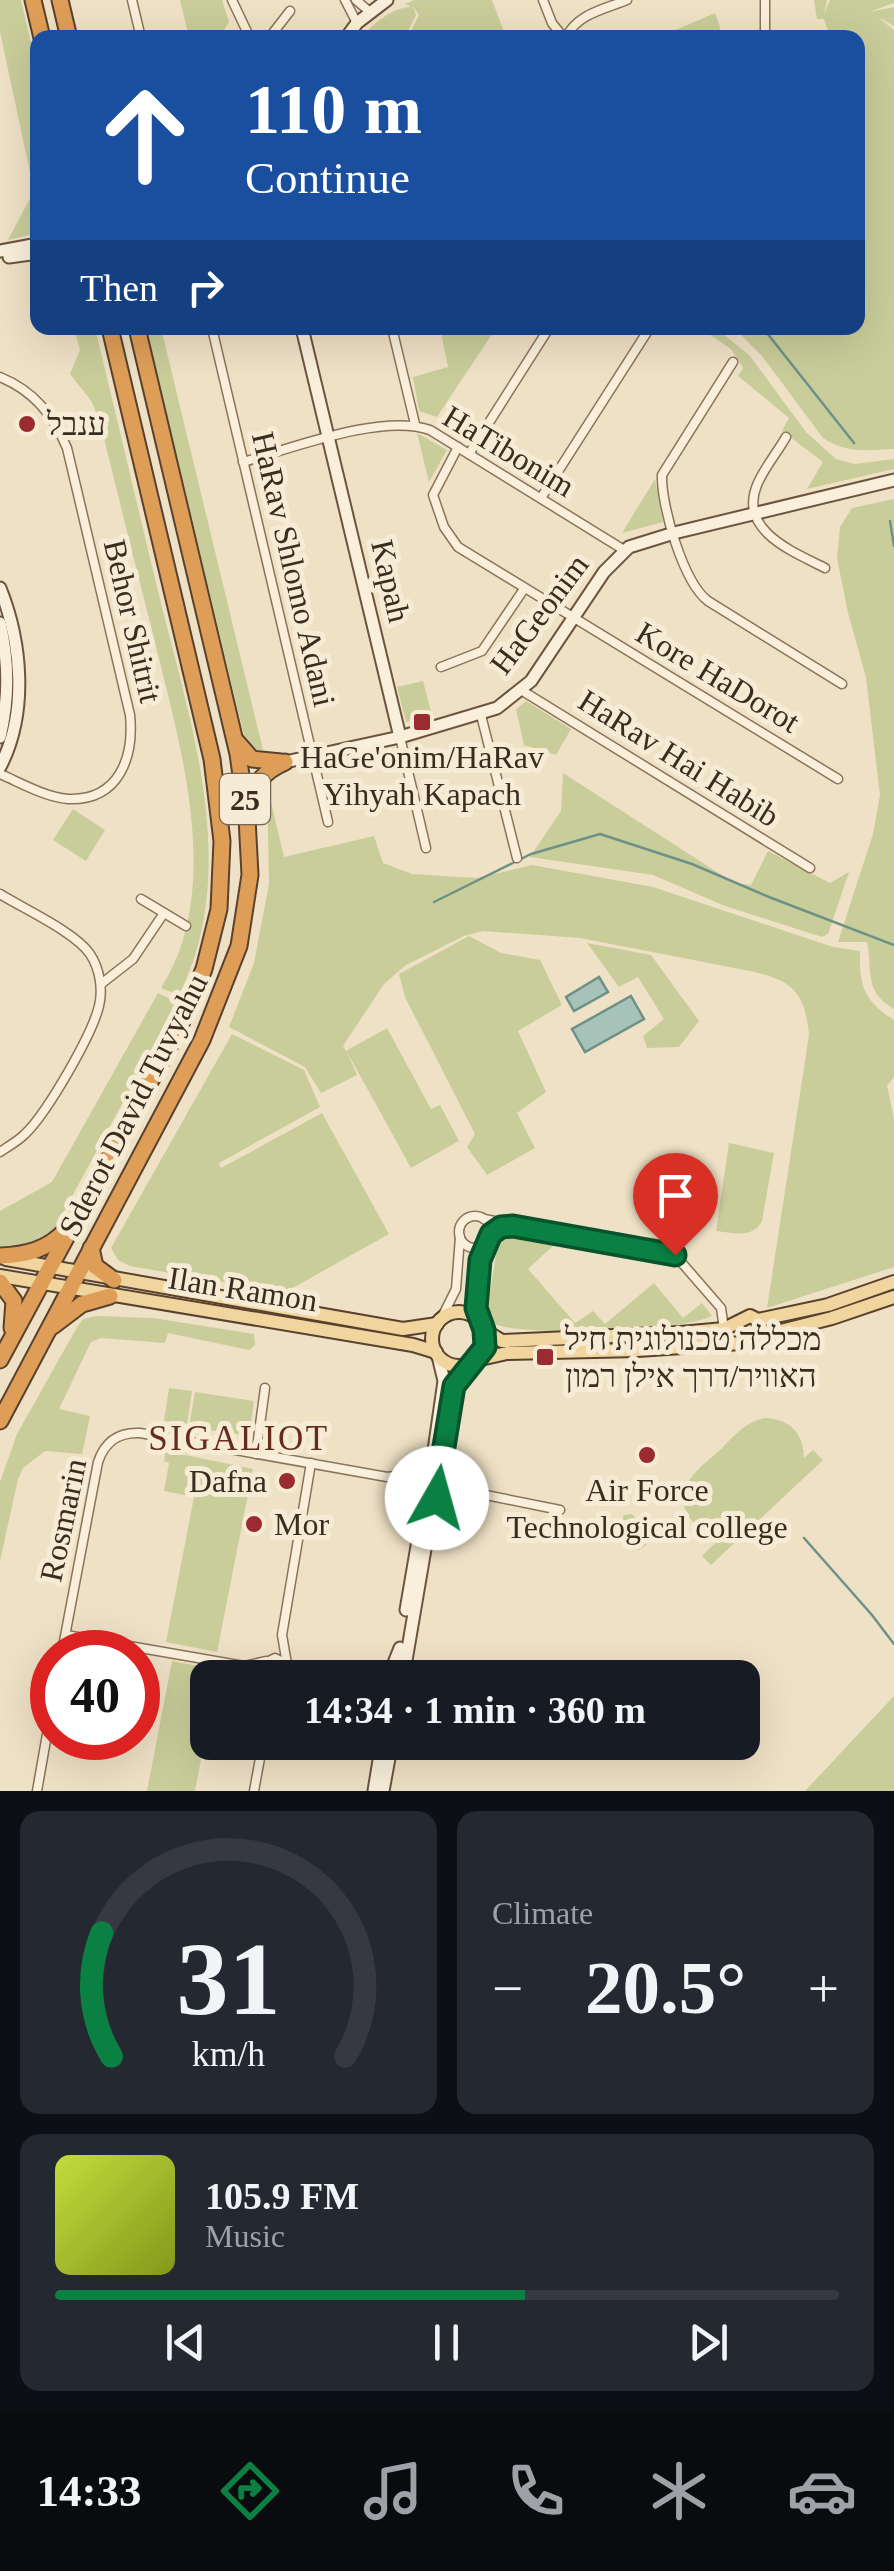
<!DOCTYPE html>
<meta charset="utf-8">
<style>
body{margin:0;font-family:"Times New Roman","Noto Sans Hebrew",serif;background:#242831;color:#f1f3f6;height:100vh;display:flex;flex-direction:column;font-size:38px;white-space:nowrap}
*{box-sizing:border-box;margin:0}
p{font-size:32px;color:#9ea1a6}
.icon{flex:none;width:55px;height:55px;fill:none;stroke:currentColor;stroke-width:2;stroke-linecap:round;stroke-linejoin:round}
.map{position:relative;height:1791px;overflow:hidden}
.sheet{display:flex;flex-direction:column;gap:20px;padding:20px;background:#0d0f14;flex:1}
.sheet>*{flex:none}
.guide{position:absolute;left:30px;top:30px;width:835px;height:305px;border-radius:20px;box-shadow:0 10px 40px #0002;background:#1a4fa0;color:#fff;overflow:hidden}
.speed{position:absolute;left:30px;top:1630px;display:flex;gap:20px;font-size:50px;font-weight:700;text-align:center}
.speed>*{display:grid;place-content:center;width:130px;height:130px;border-radius:50%;background:#171b24;box-shadow:0 10px 40px #0002;line-height:1}
.speed .limit{border:15px solid #d22;background:#fff;color:#111}
.pin{position:absolute;display:grid;place-items:center;width:85px;height:85px;color:#fff;margin:-102px -42px;border-radius:50% 50% 50% 0;rotate:-45deg;box-shadow:0 0 10px #0007}
.pin .icon{rotate:45deg}
.me{position:absolute;width:110px;margin:-55px;rotate:7deg;stroke-linejoin:round;filter:drop-shadow(0 0 8px #0008)}
.turn{display:flex;align-items:center;gap:35px;height:210px;padding:0 50px;font-size:45px}
.turn .icon{width:130px;height:130px;stroke-width:2.5}
.turn b{display:block;font-size:70px;line-height:85px}
.then{display:flex;align-items:center;height:95px;padding:0 50px;background:#0003;gap:20px;font-size:38px}
.big{font-size:75px;font-weight:700;line-height:1.1}
.sheet .tile{flex:1;display:flex;flex-direction:column;justify-content:center;gap:15px;min-width:0;padding:0 35px;border-radius:20px;background:#242831}
.sheet .dial{align-items:center;gap:0}
.dial svg{height:260px;overflow:visible;fill:none;stroke:#363941;stroke-width:7;stroke-linecap:round;text-anchor:middle}
.dial text{fill:#f1f3f6;stroke:none}
.song{display:flex;align-items:center;gap:30px}
.cover{width:120px;height:120px;border-radius:15px;background:linear-gradient(135deg,hsl(70 70% 55%),hsl(70 70% 35%))}
.played{height:10px;border-radius:5px;background:linear-gradient(90deg,#0b8043 60%,#363941 60%)}
.keys{display:flex;justify-content:space-around;direction:ltr}
.heat{display:flex;justify-content:space-between;align-items:center;font-size:55px;direction:ltr}
.sheet .tiles{flex:1;display:grid;gap:20px;grid-template-columns:1fr 1fr}
.tile:last-child{grid-column:span 2}
.trip{position:absolute;left:190px;top:1660px;width:570px;height:100px;border-radius:20px;background:#171b24;box-shadow:0 10px 40px #0002;font-weight:700;line-height:100px;text-align:center}
.tab-bar{display:flex;height:160px;justify-content:space-around;align-items:center;background:#090b0e;color:#9ea1a6}
.tab-bar .icon{width:70px;height:70px}
.tab-bar .selected{color:#0b8043}
.tab-bar b{font-size:45px;color:#f1f3f6}
.map>svg:first-child{display:block}
</style>
<div class="map">
<svg width="894" height="1791" viewBox="0 0 894 1791">
<rect width="100%" height="100%" fill="#efe1c6"/>
<g fill="#c9cd9a">
<path d="M0 0H21L37 69V233L8 240 34 191 0 32Z"/>
<path d="M180 0H222L229 22 220 37H189Z"/>
<path d="M414 0H492L506 37H408L419 15 413 6 416 15 405 37H361C374 24 392 7 411 7L405 4Z"/>
<path d="M814 0H827L824 14 830 0H894V3L869 12 894 7V26L878 17 894 30V449C867 450 847 454 823 438L762 356 734 328H858V38L830 37 824 19H817Z"/>
<path d="M715 13 720 27 719 37H659Z"/>
<path d="M74 328H95C116 414 136 500 157 587 188 716 243 867 179 995L161 988C226 886 178 739 152 630 134 561 117 491 100 422L92 402 70 374 80 350Z"/>
<path d="M146 328H161L263 750H253L244 735Z"/>
<path d="M440 328H489L494 331 437 417 419 411 413 377 448 367Z"/>
<path d="M700 328H716L750 356 806 432 836 459 854 464 894 459V469L807 489 823 462 782 431 789 418 738 376 743 368 731 349Z"/>
<path d="M417 433 447 450 429 482Z"/>
<path d="M655 479 663 522 622 533Z"/>
<path d="M894 499V1009C863 991 873 971 867 942H838L873 834 880 795 866 677 848 613 837 558 840 527 852 508Z"/>
<path d="M423 681 432 716 406 722 397 687Z"/>
<path d="M526 701 571 729 556 755 524 745 516 709Z"/>
<path d="M563 773 734 883 751 885 768 851 830 883 849 872 828 934 822 937 725 906 653 875 530 857 561 811Z"/>
<path d="M267 785 284 857 374 836 383 863 412 874 477 878 532 865 653 887 833 947 860 951C859 986 864 1001 894 1020V1077L887 1086 894 1119V1267L767 1308 809 1035C805 995 795 982 755 972L580 938 483 931 464 936 406 965 384 984 343 1046 346 1051 387 1028 431 1109 440 1105 459 1141 411 1168 347 1052 357 1075 321 1093 305 1067 229 1027 254 963 269 884Z"/>
<path d="M73 809 105 830 86 861 53 840Z"/>
<path d="M469 936 501 953 540 960 562 1005 518 1031 546 1092 517 1113 535 1148 487 1175 467 1147 475 1134 405 997 399 974Z"/>
<path d="M587 943 651 955 699 1021 679 1047 647 1048 643 1036 664 1019 638 977 619 987Z"/>
<path d="M158 993 177 1002 55 1228 26 1246H0V1211L52 1182Z"/>
<path d="M232 1034 304 1070 320 1107 219 1163 221 1168 322 1113 389 1234 289 1290 291 1294 130 1266 118 1260 111 1248Z"/>
<path d="M729 1143 774 1153 762 1221C752 1239 734 1233 716 1231Z"/>
<path d="M517 1235 556 1243 528 1269 575 1323 593 1311 605 1324 654 1283 683 1318 702 1303 712 1316C680 1332 534 1336 497 1325L489 1319 487 1311 497 1248 501 1241Z"/>
<path d="M97 1316 153 1318 254 1334 255 1345 249 1350 168 1333 165 1343 101 1338 91 1342 59 1409 90 1416 82 1454 45 1451 23 1468 18 1479 0 1561V1482L17 1434 76 1329 83 1319Z"/>
<path d="M169 1388 192 1391 187 1424 164 1421Z"/>
<path d="M195 1392 254 1401 249 1436 189 1427Z"/>
<path d="M765 1418C790 1419 803 1433 804 1458L813 1450 823 1460 711 1565 702 1556 721 1537C694 1532 671 1505 691 1478 698 1468 710 1459 720 1450 734 1436 745 1422 765 1418Z"/>
<path d="M166 1451 253 1469 217 1652 166 1642 194 1497 164 1491 169 1463 164 1461Z"/>
<path d="M632 1514 639 1522 646 1545 639 1550 630 1549 620 1526 624 1515Z"/>
<path d="M172 1661 219 1670 217 1677 208 1678 207 1728 195 1791H147Z"/>
<path d="M894 1696V1791H805Z"/>
</g>
<g fill="#a7c2b9" stroke="#6e9187" stroke-width="2.5">
<path d="M599 977 608 992 574 1011 566 997Z"/>
<path d="M631 996 644 1019 585 1052 572 1029Z"/>
</g>
<g fill="none" stroke-linecap="round" stroke-linejoin="round">
<g stroke="#6e9187" stroke-width="2.5">
<path d="M763 328 854 443"/>
<path d="M890 521 894 546"/>
<path d="M434 902 531 854 600 834 692 864 769 897 894 945"/>
<path d="M804 1538 872 1615 894 1644"/>
</g>
<g stroke="#8a735b" stroke-width="11">
<g id="street">
<path d="M132 0 141 38"/>
<path d="M232 0 250 38"/>
<path d="M345 0 357 23"/>
<path d="M356 0 370 12"/>
<path d="M543 0 552 23 564 38"/>
<path d="M269 38 290 11"/>
<path d="M566 38C576 14 605 9 627 0"/>
<path d="M765 38V0"/>
<path d="M212 328 328 822"/>
<path d="M392 328 415 424"/>
<path d="M733 362 662 475C661 505 683 582 708 601L842 684"/>
<path d="M0 377C34 391 53 415 67 448L130 715C134 756 120 801 68 799 45 797 21 783 0 774"/>
<path d="M786 437C777 453 764 468 757 485 738 531 794 552 825 568"/>
<path d="M458 447 433 495 444 527 458 547 838 779"/>
<path d="M469 454 549 328"/>
<path d="M243 462C293 448 382 413 430 430L624 550"/>
<path d="M541 498 649 329"/>
<path d="M441 667 482 651 524 589"/>
<path d="M521 690 810 868"/>
<path d="M481 715 517 858"/>
<path d="M400 737 426 848"/>
<path d="M0 894C24 909 75 932 90 954 100 969 103 990 99 1006 92 1035 47 1113 25 1134 18 1141 9 1146 0 1152"/>
<path d="M141 899 186 926"/>
<path d="M101 984 133 959 164 913"/>
<circle cx="475" cy="1232" r="16"/>
<path d="M484 1219 675 1255 721 1308 724 1329"/>
<path d="M441 1319 456 1289 460 1237"/>
<path d="M480 1323 475 1299 486 1244"/>
<path d="M256 1454 265 1388"/>
<path d="M445 1480 466 1491 560 1510"/>
<path d="M66 1635 244 1666 266 1661"/>
<path d="M62 1652 98 1462C105 1441 119 1432 140 1433L387 1477 417 1473"/>
<path d="M287 1664 282 1635 311 1463"/>
<path d="M289 1667 307 1678"/>
<path d="M261 1678 263 1664 275 1658 287 1664 289 1678"/>
<path d="M37 1791 52 1706"/>
<path d="M254 1791 263 1742"/>
</g>
</g>
<g stroke="#6c543f" stroke-width="15">
<g id="secondary">
<path d="M346 38 357 23 387 0"/>
<path d="M0 251 38 244"/>
<path d="M9 257 38 253"/>
<path d="M302 328 400 737"/>
<path d="M0 588C22 643 28 713 0 767"/>
<path d="M0 623C9 663 9 698 0 737"/>
<path d="M285 762 400 737 497 708 531 681 604 572 629 547 674 533 894 480"/>
<path d="M422 1499 415 1493 413 1482 434 1450 444 1381 438 1356"/>
<path d="M406 1610 422 1517 418 1496"/>
<path d="M388 1678 400 1648"/>
<path d="M403 1678 431 1514 444 1487 442 1456 453 1389 460 1374 472 1363"/>
<path d="M374 1791 382 1742"/>
<path d="M383 1791 392 1742"/>
</g>
</g>
<g stroke="#58412f" stroke-width="16">
<g id="primary">
<path d="M6 1259 403 1329 437 1324"/>
<path d="M0 1276 413 1345 436 1352"/>
<circle cx="459" cy="1339" r="27"/>
<path d="M758 1320 828 1305 894 1282"/>
<path d="M761 1336 832 1318 894 1297"/>
<path d="M476 1360 507 1353 638 1350 756 1342 762 1332 758 1320 750 1316 724 1329 680 1333 502 1341 484 1330"/>
</g>
</g>
<g stroke="#58412f" stroke-width="19">
<g id="highway">
<path d="M33 0 42 38"/>
<path d="M60 0 69 38"/>
<path d="M237 742 252 759 281 762"/>
<path d="M249 809C254 784 262 772 285 762"/>
<path d="M91 1248 95 1266 114 1280"/>
<path d="M0 1256C26 1255 47 1250 66 1230"/>
<path d="M0 1282 14 1301 12 1328"/>
<path d="M53 1326 82 1304 110 1296"/>
<path d="M0 1360 179 1028 204 969 219 909 222 841 212 759 110 328"/>
<path d="M0 1421 202 1040 239 946 250 875 247 818 238 754 137 328"/>
</g>
</g>
<use href="#street" stroke="#f9efda" stroke-width="8"/>
<use href="#secondary" stroke="#f9efda" stroke-width="11"/>
<use href="#primary" stroke="#f1d59e" stroke-width="12"/>
<use href="#highway" stroke="#de9e57" stroke-width="15"/>
</g>
<g fill="none" stroke-linecap="round" stroke-linejoin="round">
<g stroke="#07532c" stroke-width="25">
<path id="route" d="M437 1498 444 1487 442 1459 454 1386 485 1347 484 1330 476 1308 480 1260 491 1234 501 1227 513 1226 675 1255"/>
</g>
<use href="#route" stroke="#0b8043" stroke-width="18"/>
</g>
<g fill="#9a2b30" stroke="#f6ecd6" stroke-width="4">
<circle cx="27" cy="424" r="10"/>
<rect x="412" y="712" width="20" height="20" rx="5"/>
<rect x="535" y="1347" width="20" height="20" rx="5"/>
<circle cx="647" cy="1455" r="10"/>
<circle cx="287" cy="1481" r="10"/>
<circle cx="254" cy="1524" r="10"/>
</g>
<g text-anchor="middle" dominant-baseline="central" stroke-width="10" stroke-linejoin="round" paint-order="stroke">
<rect fill="#f6ecd6" stroke="#736656" stroke-width="2.5" x="220" y="774" width="50" height="50" rx="8"/>
<g font-size="30" font-weight="bold" fill="#3b2c1f">
<text x="245" y="799">25</text>
</g>
<g font-size="32" fill="#3b2c1f" stroke="#f6ecd6" text-anchor="start">
<text x="47" y="424">ענבל</text>
<text x="422" y="757" text-anchor="middle">HaGe'onim/HaRav<tspan x="422" dy="37">Yihyah Kapach</tspan></text>
<text x="565" y="1339">מכללה טכנולוגית חיל<tspan x="565" dy="37">האוויר/דרך אילן רמון</tspan></text>
<text x="267" y="1481" text-anchor="end">Dafna</text>
<text x="647" y="1490" text-anchor="middle">Air Force<tspan x="647" dy="37">Technological college</tspan></text>
<text x="274" y="1524">Mor</text>
</g>
<g font-size="32" fill="#3b2c1f" stroke="#f6ecd6">
<text transform="translate(509 451) rotate(31)">HaTibonim</text>
<text transform="translate(294 569) rotate(77)">HaRav Shlomo Adani</text>
<text transform="translate(391 581) rotate(77)">Kapah</text>
<text transform="translate(539 614) rotate(-53)">HaGeonim</text>
<text transform="translate(133 621) rotate(77)">Behor Shitrit</text>
<text transform="translate(718 677) rotate(31)">Kore HaDorot</text>
<text transform="translate(679 758) rotate(32)">HaRav Hai Habib</text>
<text transform="translate(133 1105) rotate(-63)">Sderot David Tuvyahu</text>
<text transform="translate(243 1289) rotate(9)">Ilan Ramon</text>
<text transform="translate(63 1520) rotate(-78)">Rosmarin</text>
</g>
<g font-size="35" letter-spacing="2.5" fill="#672b1e" stroke="#f6ecd6">
<text x="239" y="1438">SIGALIOT</text>
</g>
</g>
</svg>
<div class="speed"><div class="limit">40</div></div>
<div class="pin" style="left:675px;top:1255px;background:#d93025"><svg class="icon" aria-label="arrive" viewBox="0 0 24 24"><path d="M6 21V4h12l-3 4 3 4H6"/></svg></div>
<svg class="me" style="left:437px;top:1498px" viewBox="-20 -20 40 40"><circle r="19" fill="#fff"/><path d="M0-13L10 11 0 6-10 11z" fill="#0b8043"/></svg>
<div class="trip">14:34 · 1 min · 360 m</div>
<div class="guide">
<div class="turn"><svg class="icon" aria-label="ahead" viewBox="0 0 24 24"><path d="M12 20V5M6 11l6-6 6 6"/></svg><div><b>110 m</b>Continue</div></div>
<div class="then">Then<svg class="icon" aria-label="right" viewBox="0 0 24 24"><path d="M7 20v-9h11M14 6l5 5-5 5"/></svg></div>
</div>
</div>
<section class="sheet">
<div class="tiles">
<div class="tile dial"><svg viewBox="0 0 100 80">
<path d="M14 69A42 42 0 1 1 86 69"/>
<path d="M14 69A42 42 0 0 1 11 31" stroke="#0b8043"/>
<text x="50" y="56" font-size="32" font-weight="700">31</text>
<text x="50" y="72" font-size="11">km/h</text>
</svg></div>
<div class="tile"><p>Climate</p>
<div class="heat"><a>−</a><b class="big">20.5°</b><a>+</a></div>
</div>
<div class="tile">
<div class="song"><i class="cover"></i><div><b>105.9 FM</b><p>Music</p></div></div>
<div class="played"></div>
<div class="keys"><svg class="icon" aria-label="previous" viewBox="0 0 24 24"><path d="M18 5L8 12l10 7zM5 5v14"/></svg><svg class="icon" aria-label="pause" viewBox="0 0 24 24"><path d="M8 5v14M16 5v14"/></svg><svg class="icon" aria-label="next" viewBox="0 0 24 24"><path d="M6 5l10 7-10 7zM19 5v14"/></svg></div>
</div>
</div>
</section>
<nav class="tab-bar">
<b>14:33</b>
<svg class="icon selected" aria-label="directions" viewBox="0 0 24 24"><path d="M12 3l9 9-9 9-9-9zM9 14v-3h6M13 9l2 2-2 2"/></svg>
<svg class="icon" aria-label="music" viewBox="0 0 24 24"><path d="M9 18V5l10-2v13"/><circle cx="6" cy="18" r="3"/><circle cx="16" cy="16" r="3"/></svg>
<svg class="icon" aria-label="phone" viewBox="0 0 24 24"><path d="M5 4h4l2 5-3 2q2 4 5 5l2-3 5 2v4C11 20 4 13 5 4z"/></svg>
<svg class="icon" aria-label="climate" viewBox="0 0 24 24"><path d="M12 3v18M4 7l16 10M4 17L20 7"/></svg>
<svg class="icon" aria-label="car" viewBox="0 0 24 24"><path d="M5 17H2v-5l4-1 3-4h7l3 4 3 1v5h-3M9 17h6M6 11h13"/><circle cx="7" cy="17" r="2"/><circle cx="17" cy="17" r="2"/></svg>
</nav>
